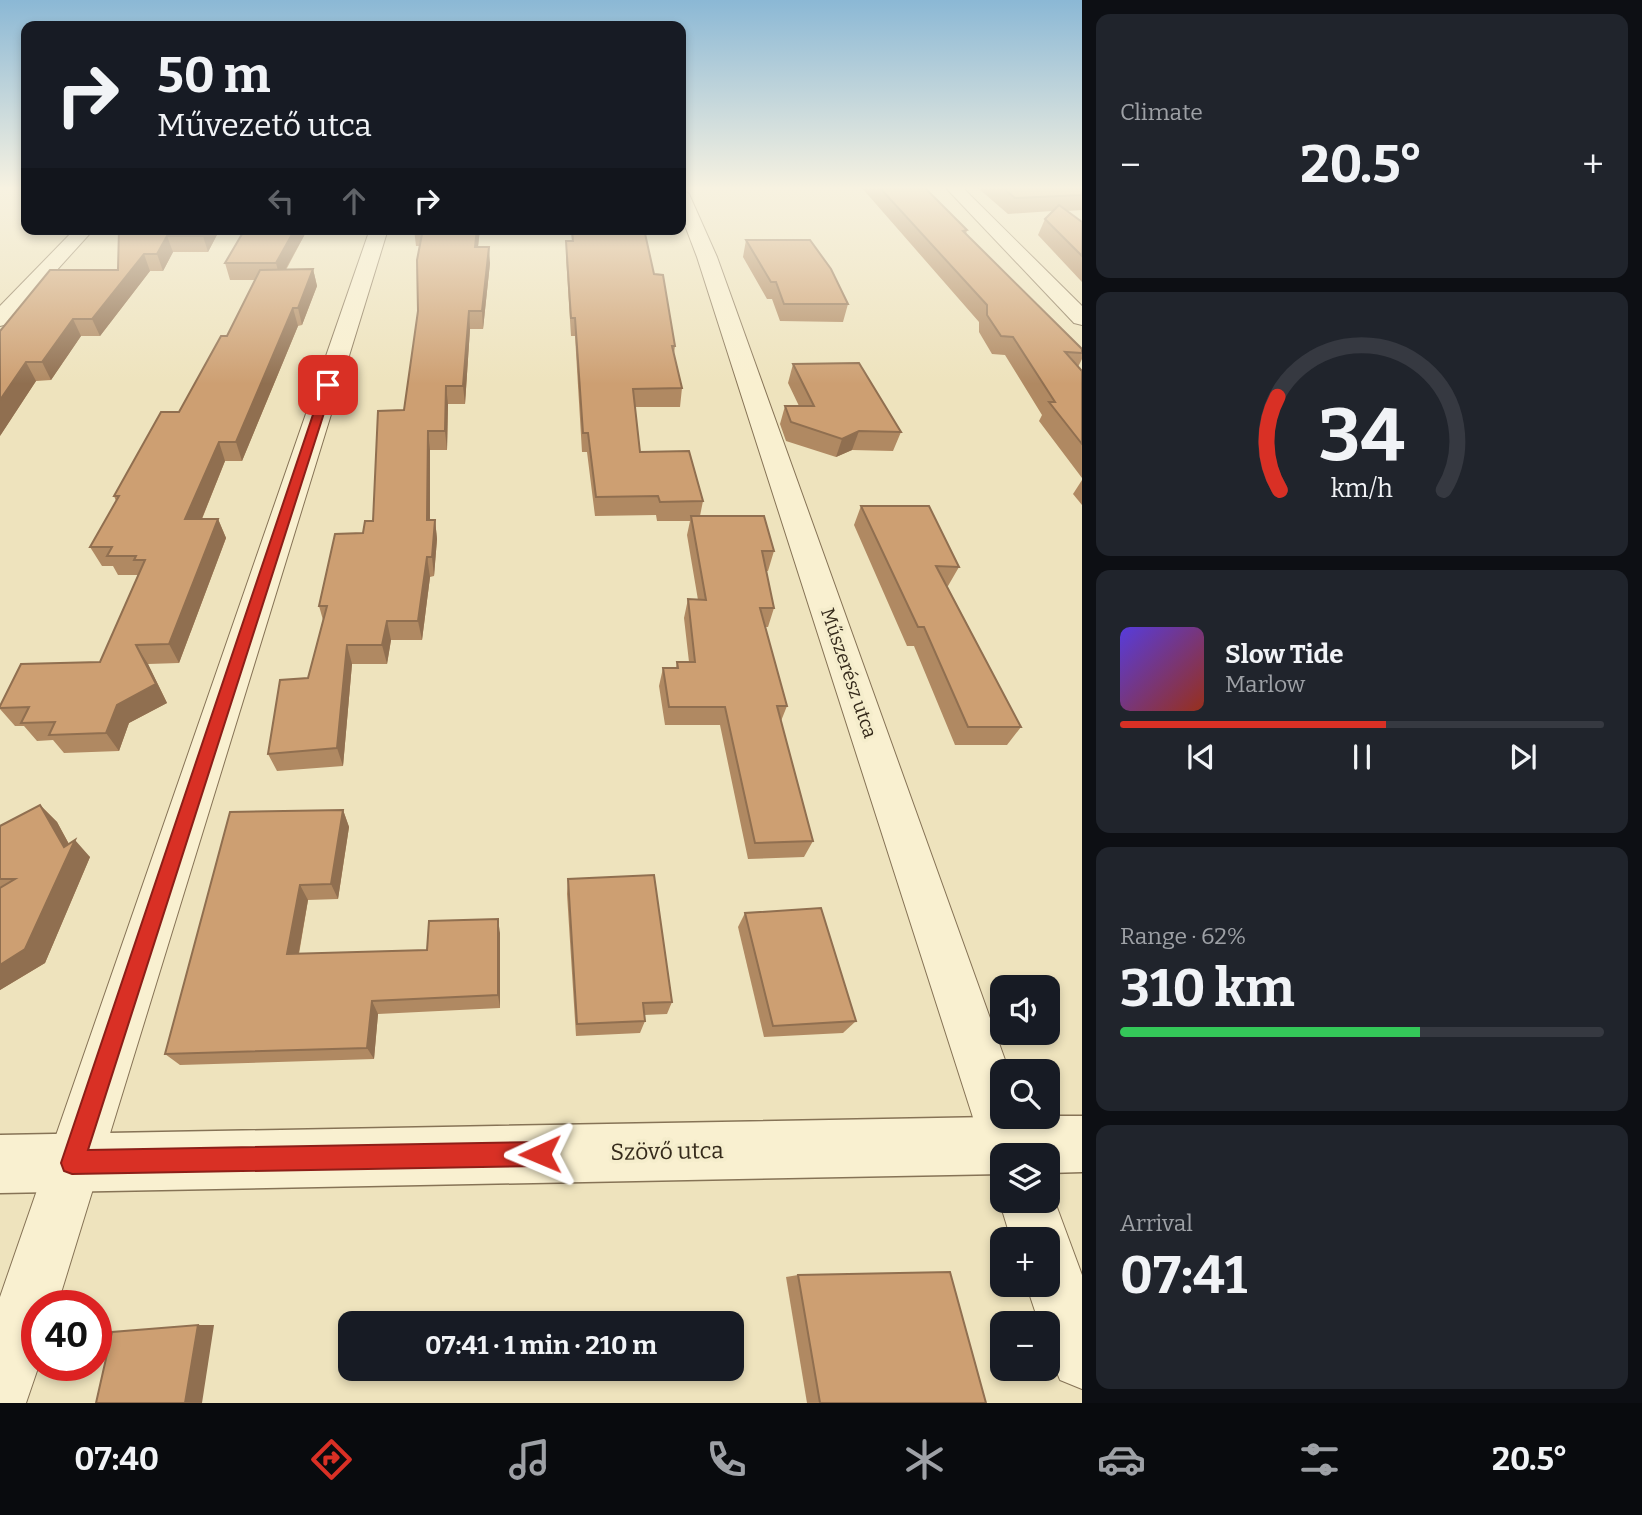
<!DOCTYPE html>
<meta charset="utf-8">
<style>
body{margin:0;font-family:Bitter,serif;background:#20242c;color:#f1f3f6;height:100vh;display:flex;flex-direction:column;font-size:26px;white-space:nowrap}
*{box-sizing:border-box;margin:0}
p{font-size:23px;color:#9ea1a6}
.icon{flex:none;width:38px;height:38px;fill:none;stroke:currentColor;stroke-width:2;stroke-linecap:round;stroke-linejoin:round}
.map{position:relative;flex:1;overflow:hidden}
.side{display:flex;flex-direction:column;gap:14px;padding:14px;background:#0d0f14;width:560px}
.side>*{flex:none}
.top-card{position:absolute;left:21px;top:21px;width:665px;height:214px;border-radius:14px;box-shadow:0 4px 10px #0003;background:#171b24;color:#f1f3f6;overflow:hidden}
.fabs{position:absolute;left:990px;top:975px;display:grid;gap:14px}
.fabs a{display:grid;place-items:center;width:70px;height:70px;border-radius:14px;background:#171b24;box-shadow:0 4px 10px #0003;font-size:35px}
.speed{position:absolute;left:21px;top:1290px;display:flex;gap:14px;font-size:35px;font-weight:700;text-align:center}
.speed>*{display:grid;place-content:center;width:91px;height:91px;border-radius:50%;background:#171b24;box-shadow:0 4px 10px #0003;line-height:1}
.speed .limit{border:10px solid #d22;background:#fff;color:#111}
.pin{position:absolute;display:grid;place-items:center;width:60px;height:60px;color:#fff;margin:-30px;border-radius:14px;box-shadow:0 4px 10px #0006}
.me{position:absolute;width:77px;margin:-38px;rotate:269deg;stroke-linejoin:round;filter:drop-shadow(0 0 5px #0008)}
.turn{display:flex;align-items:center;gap:24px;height:147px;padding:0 21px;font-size:32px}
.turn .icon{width:91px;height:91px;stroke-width:2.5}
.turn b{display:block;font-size:49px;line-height:60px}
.lanes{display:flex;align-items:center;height:66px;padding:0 21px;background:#0003;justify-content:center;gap:35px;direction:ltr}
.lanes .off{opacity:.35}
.big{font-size:52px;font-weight:700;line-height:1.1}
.side .widget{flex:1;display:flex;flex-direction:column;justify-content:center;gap:10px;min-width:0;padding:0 24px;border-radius:14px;background:#20242c}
.side .dial{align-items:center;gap:0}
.dial svg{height:182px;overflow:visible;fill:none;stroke:#363941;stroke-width:7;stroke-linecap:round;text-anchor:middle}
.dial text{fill:#f1f3f6;stroke:none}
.song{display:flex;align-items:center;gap:21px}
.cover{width:84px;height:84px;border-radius:10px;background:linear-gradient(135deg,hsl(250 70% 55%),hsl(10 70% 35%))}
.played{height:7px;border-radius:4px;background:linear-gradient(90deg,#d93025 55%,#363941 55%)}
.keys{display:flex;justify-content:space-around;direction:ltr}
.heat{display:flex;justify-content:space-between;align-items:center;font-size:38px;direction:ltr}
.charge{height:10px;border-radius:5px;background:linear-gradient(90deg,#34c759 62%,#363941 0)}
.trip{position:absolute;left:338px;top:1311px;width:406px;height:70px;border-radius:14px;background:#171b24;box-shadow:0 4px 10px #0003;font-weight:700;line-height:70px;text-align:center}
.dock{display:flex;height:112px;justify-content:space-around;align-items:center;background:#090b0e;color:#9ea1a6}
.dock .icon{width:49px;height:49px}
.dock .on{color:#d93025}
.dock b{font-size:32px;color:#f1f3f6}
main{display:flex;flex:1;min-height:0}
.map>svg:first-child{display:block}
</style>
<main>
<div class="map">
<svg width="1082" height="1403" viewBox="0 0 1082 1403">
<rect width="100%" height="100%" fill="#eee3bd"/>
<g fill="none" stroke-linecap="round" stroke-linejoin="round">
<g stroke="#867356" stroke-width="2">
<g id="minor">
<path d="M946 188H963L1082 306V325L1074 323Z"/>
<path d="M681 189 689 194 717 257 1009 1071H1003V1116H1025L1039 1155H1003V1178L993 1174 985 1155 697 257 681 215Z"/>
<path d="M75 229H94L8 324 0 326V306Z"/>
<path d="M370 229H388L57 1306H37V1365H39L26 1403H0V1297Z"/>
<path d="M1048 1183 1082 1275V1389L1060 1380 1048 1350V1323H1039L1026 1284H1048V1239H1011L999 1200 1003 1191V1200H1048Z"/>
</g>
</g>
<g stroke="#867356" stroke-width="3">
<path id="tertiary" d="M1048 1116H1082V1172L1048 1173V1155H1003V1174L0 1193V1135Z"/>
</g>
<use href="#minor" fill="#f9f0d0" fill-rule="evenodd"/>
<use href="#tertiary" fill="#f9f0d0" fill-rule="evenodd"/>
</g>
<g fill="#b08962">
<path d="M862 188H925L967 230 966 234 1082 349V359L1078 367 1082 371V478L1039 421 1042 415 1005 355 992 354 979 332V322Z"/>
<path d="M978 188H1082V210L1066 211 1082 222V282L1038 235 1045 219 1052 211 1008 214Z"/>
<path d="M119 229H220L208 252H173L163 271H150L100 336H81L51 380 36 381 0 436 50 270H118Z"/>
<path d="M414 229H480L478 247 490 263 483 329H470L465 404H448L447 450H430V520H435L437 539 434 576 430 577 422 640H391L387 664H352L343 766 277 771 268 754 308 678 323 620 319 606 363 533 373 521 404 410 418 311 420 246H416Z"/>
<path d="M571 229H644L654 274 675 346 674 354 682 388 680 407H635L640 452 703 501 700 516 774 551 768 571H766L774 608 768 627H765L787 706 781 721 813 841 804 857 748 859 720 725H665L659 686 663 668H676L677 662H689L684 618 688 599 698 600 687 535 690 521H657L656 515 595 516 587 452H582L575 336H571L566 257V241H572Z"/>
<path d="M305 234 286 270 313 269 317 286 302 325 298 326 242 461H225L202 519H218L226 538 179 663 148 664 167 703 129 723 119 751 64 753 53 740 37 741 24 726H15L0 709V706L100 662 138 575H118L113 566H102L90 547 116 501 114 496 179 412 227 336 256 280H230L225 263Z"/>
<path d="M746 240 848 304 843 322 780 321 772 299H767L743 257Z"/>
<path d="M793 364 901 432 893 451 852 450 836 457 786 441 780 424 785 406H799L788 383Z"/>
<path d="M1082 480V505L1073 494Z"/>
<path d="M861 506 959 567 948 586H947L1021 727 1007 745H955L914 646H907L854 525Z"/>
<path d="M40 805 57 822 69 844 90 857 45 963 0 990V826Z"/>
<path d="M343 810 349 827 338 899 308 900 299 954 427 950 500 933V1008L378 1014 374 1059 180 1065 165 1054Z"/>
<path d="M568 879 672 1002 667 1014 644 1015 645 1021 640 1033 576 1036 567 894Z"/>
<path d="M745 913 856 1021 843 1033 764 1037 738 927Z"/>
<path d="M798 1275 986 1403H807L786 1277Z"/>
</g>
<g fill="#906f50">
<path d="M206 229H220L208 252 203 236Z"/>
<path d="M295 229H304L305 234 280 279 276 263Z"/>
<path d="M477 229H480L476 263 475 247Z"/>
<path d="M167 236 173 252 163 271 157 254Z"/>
<path d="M489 247 490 263 483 329 482 311Z"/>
<path d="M144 254 150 271 100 336 92 319Z"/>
<path d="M313 269 317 286 302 325 298 308Z"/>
<path d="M293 308 298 326 242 461 236 442Z"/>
<path d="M469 311 470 329 465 404 463 386Z"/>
<path d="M73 319 81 336 51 380 42 362Z"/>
<path d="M26 362 36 381 0 436V400Z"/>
<path d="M446 386 448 404 447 450 445 431Z"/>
<path d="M428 431 430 450V539L427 520Z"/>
<path d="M859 431 852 450 836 457 842 439Z"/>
<path d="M219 442 225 461 194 538 185 519Z"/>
<path d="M218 519 226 538 179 663 169 644Z"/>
<path d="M435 520 437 539 434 576 432 557Z"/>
<path d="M427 557 430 577 422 640 418 621Z"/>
<path d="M387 621 391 640 387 664 382 645Z"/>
<path d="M136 645 148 664 167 703 129 723 119 751 106 733Z"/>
<path d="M347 645 352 664 343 766 337 748Z"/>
<path d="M40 805 57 822 71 848 75 840 90 857 45 963 0 990V965L64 847Z"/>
<path d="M343 810 349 827 338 899 331 884Z"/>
<path d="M300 885 308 900 296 968 287 954Z"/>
<path d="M498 919 500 933V1008L498 995Z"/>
<path d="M372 1001 378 1014 374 1059 367 1048Z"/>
<path d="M198 1325H214L202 1403H185Z"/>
</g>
<g fill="#cd9f72" stroke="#906f50" stroke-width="2">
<path d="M880 188H925L967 230 963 231 1082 349V353L1065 352 1082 371V444L1049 402H1055L1013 337 1001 336 987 315V305Z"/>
<path d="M1003 188H1082V195L1015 198Z"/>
<path d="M1059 205 1082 222V256L1045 219Z"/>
<path d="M119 229H206L203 236H167L157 254H144L92 319H73L42 362H26L0 400V331L50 270H118Z"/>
<path d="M245 229H295L276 263H225Z"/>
<path d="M414 229H477L475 247H489L482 311H469L463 386H446L445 431H428L427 520H435L432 557H427L418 621H387L382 645H347L337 748 268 754 280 680 308 678 327 606H319L335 534 363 533 365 521H373L378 411 404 410 418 311 417 260 423 229Z"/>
<path d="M572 229H644L654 274 663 275 675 346H672L682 388 633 389 640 452 689 451 703 501 660 502 658 496 596 497 588 433H583L575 318H571L566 241H573Z"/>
<path d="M746 240H810L831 269 848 304H784L776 282H771Z"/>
<path d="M313 269 298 308H293L236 442H219L185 519H218L169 644 136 645 156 684 117 705 106 733 49 735 55 722 21 723 29 707 0 708V706L21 664 100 662 145 560H134L136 556H107L112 547H90L119 496H114L161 412H179L221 336H227L260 270Z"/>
<path d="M859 363 901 432 859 431 842 439 791 422 785 406H814L793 364Z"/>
<path d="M861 506H929L959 567 936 566 1021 727H968L924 627H918Z"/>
<path d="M691 516H764L774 551H762L774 608H760L787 706H777L813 841 755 843 725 707H669L663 668H678L677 662H695L688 599 706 600Z"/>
<path d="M40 805 64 847 75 840 25 949 0 965V888L15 879H0V826Z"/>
<path d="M343 810 331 884 300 885 287 954 427 950 429 921 498 919V995L372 1001 367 1048 165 1054 230 812Z"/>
<path d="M654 875 672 1002 643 1003 645 1021 577 1024 568 879Z"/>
<path d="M821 908 856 1021 773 1026 745 913Z"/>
<path d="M950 1272 986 1403H820L798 1275Z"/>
<path d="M198 1325 185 1403H96L112 1332Z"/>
</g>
<linearGradient id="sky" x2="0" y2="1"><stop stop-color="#8bb8d5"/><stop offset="0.49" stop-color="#f7f2e1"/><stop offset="1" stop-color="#f7f2e1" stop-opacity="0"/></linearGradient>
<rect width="1082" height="384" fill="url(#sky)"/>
<path fill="#d93025" stroke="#8d1f18" stroke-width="2" d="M328 382 333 385 88 1150 540 1142 549 1146 552 1154 549 1162 540 1166 72 1174 64 1171 61 1163 323 385Z"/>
<g text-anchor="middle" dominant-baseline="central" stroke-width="7" stroke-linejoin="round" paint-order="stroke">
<g font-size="19" fill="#352a1b" stroke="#f5edcc">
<text transform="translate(849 673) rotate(71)">Műszerész utca</text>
</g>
<g font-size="23" fill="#352a1b" stroke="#f5edcc">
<text transform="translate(667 1151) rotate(-1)">Szövő utca</text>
</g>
</g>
</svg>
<div class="fabs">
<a><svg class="icon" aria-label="sound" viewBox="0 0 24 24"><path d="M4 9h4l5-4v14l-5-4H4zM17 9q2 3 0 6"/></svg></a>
<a><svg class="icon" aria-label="search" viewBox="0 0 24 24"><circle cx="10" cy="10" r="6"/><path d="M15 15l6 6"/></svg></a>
<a><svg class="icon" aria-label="layers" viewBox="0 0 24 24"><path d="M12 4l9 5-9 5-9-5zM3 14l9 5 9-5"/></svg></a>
<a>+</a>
<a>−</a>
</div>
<div class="speed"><div class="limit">40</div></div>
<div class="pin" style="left:328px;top:385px;background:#d93025"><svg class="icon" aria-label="arrive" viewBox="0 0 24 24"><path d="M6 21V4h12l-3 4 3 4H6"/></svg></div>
<svg class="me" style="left:540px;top:1154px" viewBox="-20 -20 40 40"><path d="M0-17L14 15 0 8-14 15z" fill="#d93025" stroke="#fff" stroke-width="4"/></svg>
<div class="trip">07:41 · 1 min · 210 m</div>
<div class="top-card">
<div class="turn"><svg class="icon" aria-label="right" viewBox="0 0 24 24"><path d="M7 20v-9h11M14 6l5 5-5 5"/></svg><div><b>50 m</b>Művezető utca</div></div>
<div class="lanes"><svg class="icon off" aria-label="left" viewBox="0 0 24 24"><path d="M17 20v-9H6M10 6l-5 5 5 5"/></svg><svg class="icon off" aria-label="ahead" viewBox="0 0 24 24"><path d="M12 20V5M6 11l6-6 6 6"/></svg><svg class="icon" aria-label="right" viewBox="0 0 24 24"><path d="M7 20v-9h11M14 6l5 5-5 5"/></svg></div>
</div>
</div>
<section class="side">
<div class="widget"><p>Climate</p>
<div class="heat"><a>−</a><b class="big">20.5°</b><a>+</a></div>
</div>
<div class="widget dial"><svg viewBox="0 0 100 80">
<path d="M14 69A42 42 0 1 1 86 69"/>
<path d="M14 69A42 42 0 0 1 13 28" stroke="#d93025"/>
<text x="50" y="56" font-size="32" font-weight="700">34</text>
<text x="50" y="72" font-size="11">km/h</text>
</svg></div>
<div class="widget">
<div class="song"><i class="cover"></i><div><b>Slow Tide</b><p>Marlow</p></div></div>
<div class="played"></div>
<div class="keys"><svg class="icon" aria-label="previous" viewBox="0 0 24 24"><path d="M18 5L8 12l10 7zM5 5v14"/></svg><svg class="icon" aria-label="pause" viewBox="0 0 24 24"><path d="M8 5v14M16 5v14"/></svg><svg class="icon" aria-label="next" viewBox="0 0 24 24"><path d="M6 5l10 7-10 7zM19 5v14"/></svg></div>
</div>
<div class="widget"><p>Range · 62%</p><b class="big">310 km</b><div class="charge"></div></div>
<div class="widget"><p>Arrival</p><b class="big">07:41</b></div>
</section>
</main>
<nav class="dock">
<b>07:40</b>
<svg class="icon on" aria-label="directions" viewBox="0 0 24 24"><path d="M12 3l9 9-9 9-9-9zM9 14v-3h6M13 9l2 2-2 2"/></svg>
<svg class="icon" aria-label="music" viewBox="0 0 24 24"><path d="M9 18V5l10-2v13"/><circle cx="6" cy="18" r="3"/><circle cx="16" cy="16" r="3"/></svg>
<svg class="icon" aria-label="phone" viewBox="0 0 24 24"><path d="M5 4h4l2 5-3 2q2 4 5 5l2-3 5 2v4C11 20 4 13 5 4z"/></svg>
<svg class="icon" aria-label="climate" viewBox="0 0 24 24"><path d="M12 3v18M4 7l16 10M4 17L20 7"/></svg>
<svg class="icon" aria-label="car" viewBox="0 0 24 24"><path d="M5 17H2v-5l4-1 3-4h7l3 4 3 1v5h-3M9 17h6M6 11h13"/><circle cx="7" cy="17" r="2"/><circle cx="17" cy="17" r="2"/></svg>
<svg class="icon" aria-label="filters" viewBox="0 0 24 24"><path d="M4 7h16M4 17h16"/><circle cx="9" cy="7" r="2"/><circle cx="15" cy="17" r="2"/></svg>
<b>20.5°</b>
</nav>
